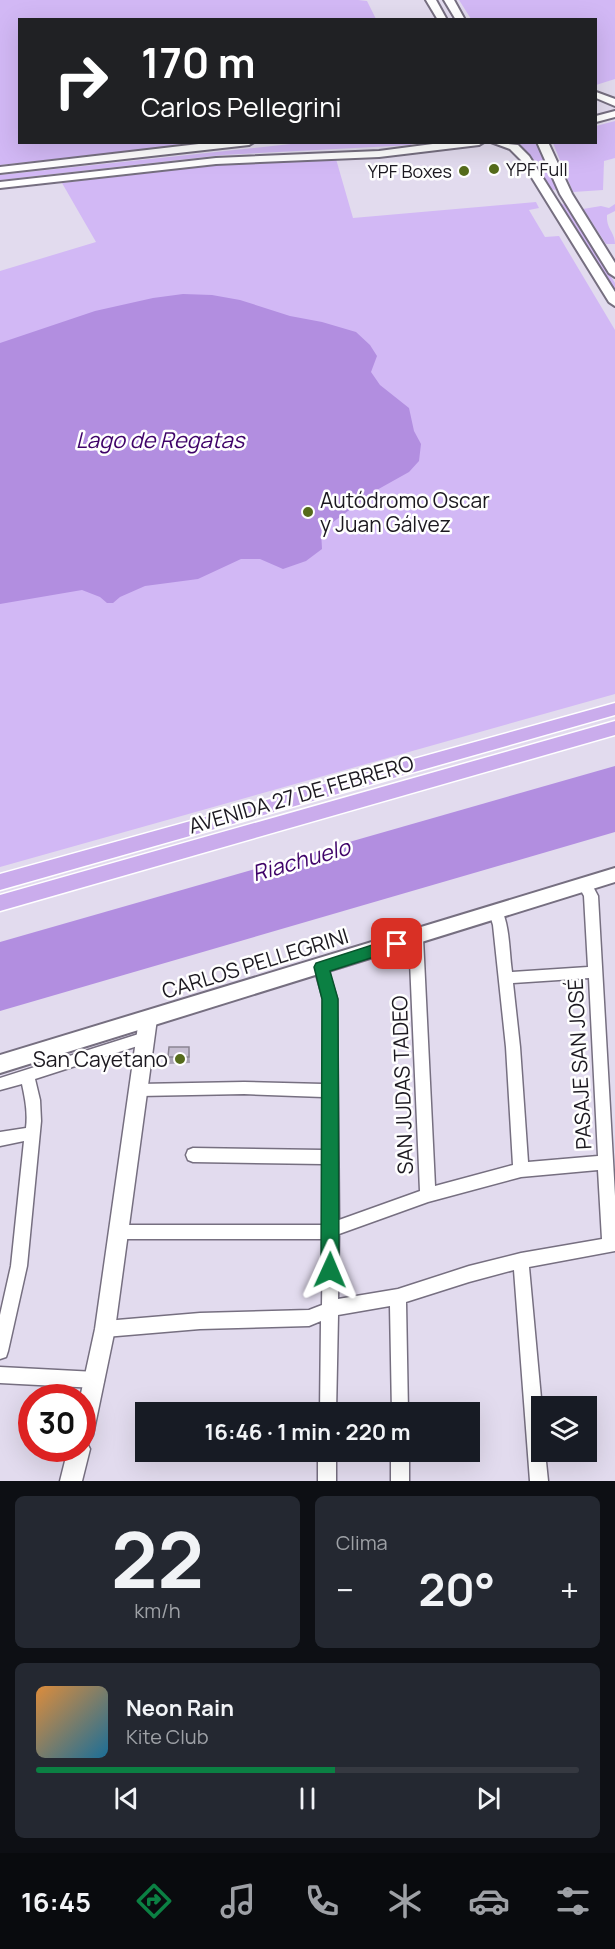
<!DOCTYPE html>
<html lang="es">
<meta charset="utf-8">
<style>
body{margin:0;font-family:Manrope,sans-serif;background:#242831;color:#f1f3f6;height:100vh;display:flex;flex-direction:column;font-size:22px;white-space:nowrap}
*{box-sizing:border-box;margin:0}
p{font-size:20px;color:#9ea1a6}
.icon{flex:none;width:33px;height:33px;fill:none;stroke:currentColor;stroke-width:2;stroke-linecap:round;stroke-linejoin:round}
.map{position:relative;height:1481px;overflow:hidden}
.details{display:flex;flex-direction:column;gap:15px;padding:15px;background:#0d0f14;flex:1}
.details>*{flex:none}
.top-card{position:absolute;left:18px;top:18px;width:579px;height:126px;border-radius:0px;box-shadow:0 6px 24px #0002;background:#202124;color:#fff;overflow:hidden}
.buttons{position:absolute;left:531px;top:1396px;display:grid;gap:12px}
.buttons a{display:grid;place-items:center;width:66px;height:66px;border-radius:0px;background:#171b24;box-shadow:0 6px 24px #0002;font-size:30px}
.speed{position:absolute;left:18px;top:1384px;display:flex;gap:12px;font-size:30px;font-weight:700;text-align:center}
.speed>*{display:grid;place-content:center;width:78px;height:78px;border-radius:50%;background:#171b24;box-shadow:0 6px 24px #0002;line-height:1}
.speed .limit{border:9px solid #d22;background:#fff;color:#111}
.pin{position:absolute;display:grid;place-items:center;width:51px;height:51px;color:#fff;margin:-26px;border-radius:12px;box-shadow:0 3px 9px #0006}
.me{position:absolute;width:66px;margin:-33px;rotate:1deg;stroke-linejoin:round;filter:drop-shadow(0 0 4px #0008)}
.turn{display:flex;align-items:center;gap:21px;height:126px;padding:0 24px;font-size:27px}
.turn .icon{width:78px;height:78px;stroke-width:2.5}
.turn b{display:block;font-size:42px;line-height:51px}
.big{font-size:45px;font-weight:700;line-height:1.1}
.details .card{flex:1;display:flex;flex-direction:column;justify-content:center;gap:9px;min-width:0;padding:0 21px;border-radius:9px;background:#242831}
.details .dial{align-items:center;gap:0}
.dial b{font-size:78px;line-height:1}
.song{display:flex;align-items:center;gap:18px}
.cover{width:72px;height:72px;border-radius:9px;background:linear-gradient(135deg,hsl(30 70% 55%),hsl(200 70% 35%))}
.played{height:6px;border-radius:3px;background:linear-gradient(90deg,#0b8043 55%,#363941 55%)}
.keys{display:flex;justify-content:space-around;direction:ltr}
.heat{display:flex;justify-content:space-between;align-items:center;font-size:33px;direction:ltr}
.details .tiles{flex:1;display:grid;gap:15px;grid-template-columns:1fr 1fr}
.card:last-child{grid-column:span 2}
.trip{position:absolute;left:135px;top:1402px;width:345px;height:60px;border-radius:0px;background:#171b24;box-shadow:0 6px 24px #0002;font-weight:700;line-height:60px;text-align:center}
.tab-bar{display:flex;height:96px;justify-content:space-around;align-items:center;background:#090b0e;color:#9ea1a6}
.tab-bar .icon{width:42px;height:42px}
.tab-bar .current{color:#0b8043}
.tab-bar b{font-size:27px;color:#f1f3f6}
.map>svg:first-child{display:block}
</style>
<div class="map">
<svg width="615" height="1481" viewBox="0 0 615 1481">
<rect width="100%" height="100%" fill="#e2dbee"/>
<g fill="#d2b8f5">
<path d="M0 0H358L367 1 376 19 20 20V142L203 143 0 165Z"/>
<path d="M459 0H615V79L596 85V20L471 19Z"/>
<path d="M615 121V158L604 161 603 190 573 192 553 143 596 142V126Z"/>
<path d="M409 143 412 145 223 155 0 180V175L300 143Z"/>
<path d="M513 143H536L560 191 551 189 529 154Z"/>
<path d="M336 159 353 218 536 202 539 208 529 210 545 237 559 236 615 330V694L0 867V271L96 242 62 183C153 172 244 160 336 159Z"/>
<path d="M558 202 567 206 615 283V295Z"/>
<path d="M615 204V211L607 215C606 229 615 232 615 244H606L583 209 601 206 609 208Z"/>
</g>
<g fill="#b28ee0">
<path d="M183 294 212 295 240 300 290 316 322 322 356 332 370 345 377 356 371 372 380 385 409 408 414 431 421 444 419 461 409 472 375 491 321 531 322 549 306 561 283 569 260 559H241L198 579 145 586 120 597 113 603H107L100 597 82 590 0 604V343L95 311 153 298Z"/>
<path d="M615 766V832L0 1011V942Z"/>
</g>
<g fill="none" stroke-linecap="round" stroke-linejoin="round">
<g stroke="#766f80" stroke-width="3">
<g id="minor">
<path d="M585 880 590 881 598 896 615 1196V1251L529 1267 542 1409V1452H545L548 1481H530L514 1270 469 1282 406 1302 408 1413H392L390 1306 338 1315 336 1413H320L321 1321 309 1326 200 1329 105 1337 99 1335 97 1329 99 1323 105 1321 200 1313 309 1310 322 1305 323 1239H120L115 1237 112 1232 115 1227 120 1225H323V1164L193 1162 188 1160 186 1155 188 1150 193 1148 323 1150V1097L244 1094 139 1096 134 1095 132 1090 134 1085 139 1084 244 1082 323 1084V999L314 967 316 963 321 961 326 963 337 999 339 1220 420 1191 409 938 411 934 416 932 421 934 423 938 435 1186 513 1165 506 1047 493 925 489 912 491 908 496 907 501 908C510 927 509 951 512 972L588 967 584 896 578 885 580 881ZM589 978 598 1156 528 1162 520 1047 513 983ZM598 1170 602 1239 521 1253 469 1266 398 1289 338 1299 339 1234 428 1202 521 1177Z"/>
<path d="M145 1032 150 1034 152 1038 150 1042 35 1079 40 1100 41 1121 27 1266 8 1351 6 1357 0 1359V1315L11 1266 24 1141 0 1146V1132L26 1128C28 1112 25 1098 22 1084L0 1090V1078Z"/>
<path d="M0 1367 96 1372 102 1374 104 1380 102 1386 96 1388 0 1383Z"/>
<rect x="318" y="1452" width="18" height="29"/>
<rect x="391" y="1452" width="18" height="29"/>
</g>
</g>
<g stroke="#766f80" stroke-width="3">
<path id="tertiary" d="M148 1011 154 1014 157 1019 115 1329 93 1435 87 1443 90 1449 82 1481H60L68 1449H82V1398H80L95 1329 139 1019 142 1014Z"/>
</g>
<g stroke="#766f80" stroke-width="4">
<g id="secondary">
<path d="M426 0H436L447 20H438Z"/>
<path d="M444 0H454L465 20H456Z"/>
<path d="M596 92 615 99V106L596 98Z"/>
<path d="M615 111V117L596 122V116Z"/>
<path d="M216 142H254L249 145 0 173V167Z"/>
<path d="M448 142H484L479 145 379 157 216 164 0 188V182L216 158 379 151Z"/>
<path d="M491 142 518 145 529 156 615 292V306L609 302 521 160 510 149Z"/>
<path d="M537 142H548L572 194 615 263V277L609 273 560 194Z"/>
<path d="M615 868V882L0 1073V1055Z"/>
</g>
</g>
<g stroke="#fff" stroke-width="3">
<g id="primary">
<path d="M615 703V715L0 890V874Z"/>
<path d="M615 721V735L0 911V895Z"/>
</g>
</g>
<use href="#minor" fill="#fff" fill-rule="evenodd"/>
<use href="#tertiary" fill="#fff" fill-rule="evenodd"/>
<use href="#secondary" fill="#fff" fill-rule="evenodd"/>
<use href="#primary" fill="#caacec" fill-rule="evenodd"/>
</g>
<path fill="#aaa3b4" d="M189 1047 190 1063 169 1064 168 1057Z"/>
<path fill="#c6bed1" stroke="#8b8592" stroke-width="1.5" d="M169 1047H189V1057H168Z"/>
<path fill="#0b8043" stroke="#07532c" stroke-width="1.5" d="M397 937 402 939 405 944 402 948 330 971 338 999 339 1270 337 1276 330 1279 324 1276 321 1270 322 999 314 967 316 963Z"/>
<g fill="#556b1b" stroke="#fff" stroke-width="2">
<circle cx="494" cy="169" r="6"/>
<circle cx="464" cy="171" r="6"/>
<circle cx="308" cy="512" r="6"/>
<circle cx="180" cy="1059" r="6"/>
</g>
<g text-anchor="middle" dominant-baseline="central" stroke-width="5" stroke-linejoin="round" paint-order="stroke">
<g font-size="18" fill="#1c1920" stroke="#fff" text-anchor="start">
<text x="506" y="169">YPF Full</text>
<text x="452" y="171" text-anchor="end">YPF Boxes</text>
</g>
<g font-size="21" fill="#1c1920" stroke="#fff" text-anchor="start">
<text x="320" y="500">Autódromo Oscar<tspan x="320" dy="24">y Juan Gálvez</tspan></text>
<text x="168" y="1059" text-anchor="end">San Cayetano</text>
</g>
<g font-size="21" fill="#1c1920" stroke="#fff">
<text transform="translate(301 794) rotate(-16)">AVENIDA 27 DE FEBRERO</text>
<text transform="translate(255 963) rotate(-17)">CARLOS PELLEGRINI</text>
<text transform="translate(579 1064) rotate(-93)">PASAJE SAN JOSÉ</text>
<text transform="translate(402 1085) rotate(-92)">SAN JUDAS TADEO</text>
</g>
<g font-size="22" font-style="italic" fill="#3f0369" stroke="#fff">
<text x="160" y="440">Lago de Regatas</text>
<text transform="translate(301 860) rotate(-16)">Riachuelo</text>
</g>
</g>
</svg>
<div class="buttons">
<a><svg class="icon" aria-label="layers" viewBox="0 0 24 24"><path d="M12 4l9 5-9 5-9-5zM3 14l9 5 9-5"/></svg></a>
</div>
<div class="speed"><div class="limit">30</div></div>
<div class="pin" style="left:397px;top:944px;background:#d93025"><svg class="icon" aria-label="arrive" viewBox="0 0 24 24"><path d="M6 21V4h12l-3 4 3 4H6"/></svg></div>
<svg class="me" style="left:330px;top:1270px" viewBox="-20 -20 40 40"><path d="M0-17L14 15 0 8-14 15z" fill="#0b8043" stroke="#fff" stroke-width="4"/></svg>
<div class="trip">16:46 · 1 min · 220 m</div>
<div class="top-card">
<div class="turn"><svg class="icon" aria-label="right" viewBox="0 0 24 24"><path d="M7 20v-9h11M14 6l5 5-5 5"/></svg><div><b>170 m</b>Carlos Pellegrini</div></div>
</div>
</div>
<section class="details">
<div class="tiles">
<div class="card dial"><b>22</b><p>km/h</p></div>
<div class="card"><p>Clima</p>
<div class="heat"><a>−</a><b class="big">20°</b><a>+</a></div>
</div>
<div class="card">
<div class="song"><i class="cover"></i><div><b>Neon Rain</b><p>Kite Club</p></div></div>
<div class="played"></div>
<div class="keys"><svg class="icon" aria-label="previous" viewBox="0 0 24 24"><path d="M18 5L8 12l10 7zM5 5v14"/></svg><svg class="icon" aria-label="pause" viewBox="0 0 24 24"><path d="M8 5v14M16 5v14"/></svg><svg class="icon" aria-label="next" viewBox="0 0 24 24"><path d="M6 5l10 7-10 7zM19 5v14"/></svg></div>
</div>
</div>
</section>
<nav class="tab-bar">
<b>16:45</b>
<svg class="icon current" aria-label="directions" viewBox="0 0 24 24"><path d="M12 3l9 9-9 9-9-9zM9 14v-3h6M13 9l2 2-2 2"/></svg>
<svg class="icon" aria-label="music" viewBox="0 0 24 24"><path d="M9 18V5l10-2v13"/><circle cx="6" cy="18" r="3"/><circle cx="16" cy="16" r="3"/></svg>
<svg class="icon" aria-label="phone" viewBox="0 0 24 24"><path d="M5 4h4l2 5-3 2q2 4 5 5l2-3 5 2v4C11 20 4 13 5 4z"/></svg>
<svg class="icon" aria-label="climate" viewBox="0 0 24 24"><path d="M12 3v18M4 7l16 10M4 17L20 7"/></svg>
<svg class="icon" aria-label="car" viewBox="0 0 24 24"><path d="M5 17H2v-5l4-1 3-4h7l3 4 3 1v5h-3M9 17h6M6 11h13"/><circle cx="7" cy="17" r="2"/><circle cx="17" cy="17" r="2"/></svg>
<svg class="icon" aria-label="filters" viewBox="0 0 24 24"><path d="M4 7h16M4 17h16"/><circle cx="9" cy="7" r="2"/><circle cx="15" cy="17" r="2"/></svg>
</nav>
